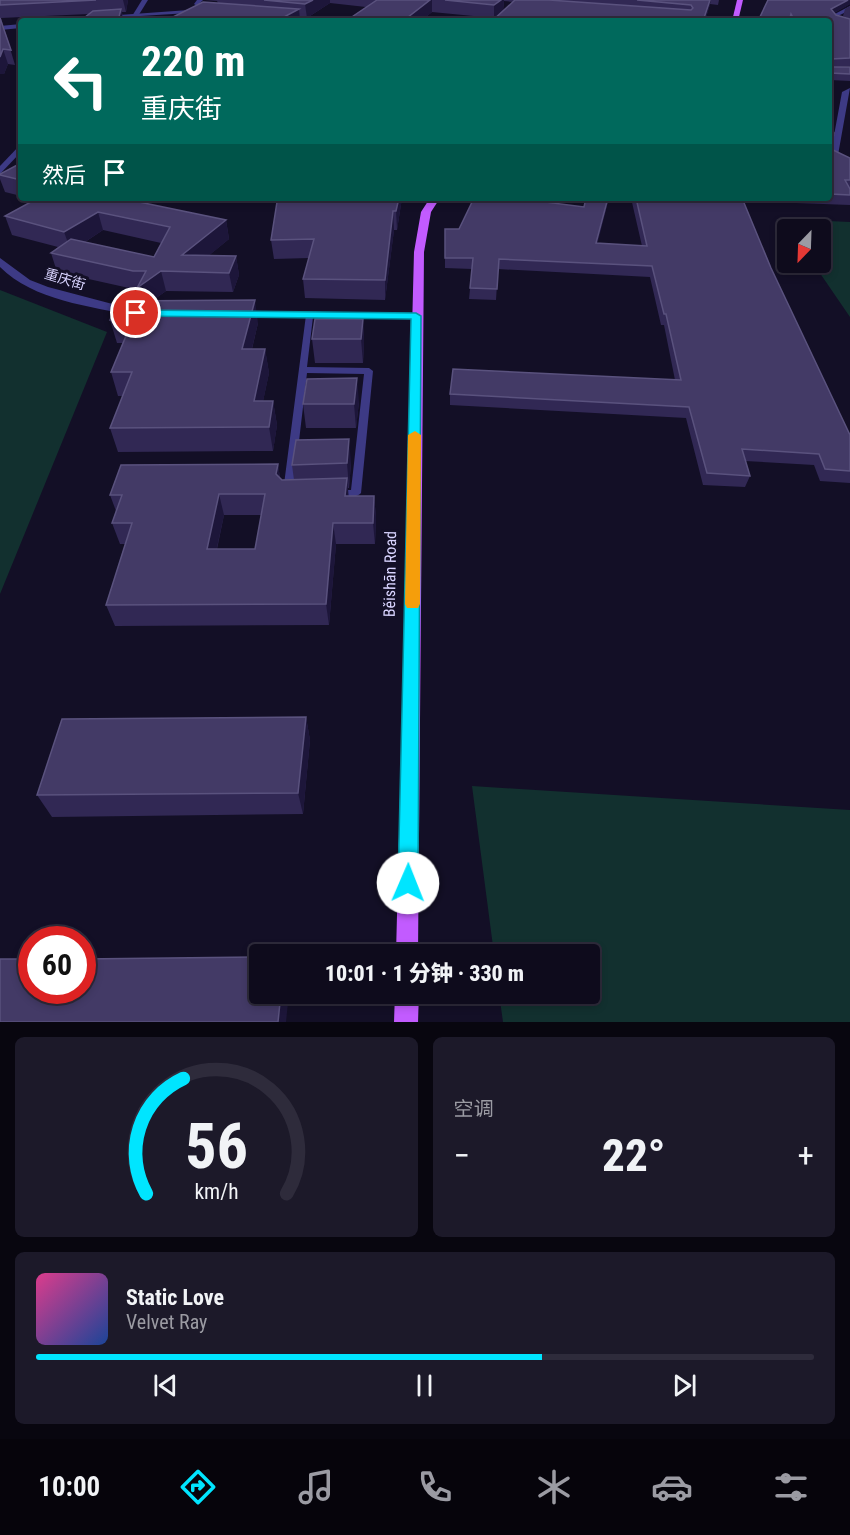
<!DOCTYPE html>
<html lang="zh">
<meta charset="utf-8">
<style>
body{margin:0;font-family:"Roboto Condensed","Noto Sans SC",sans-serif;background:#1c1929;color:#f1f3f6;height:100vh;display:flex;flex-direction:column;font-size:22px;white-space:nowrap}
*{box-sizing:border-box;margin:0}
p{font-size:20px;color:#9b9ba3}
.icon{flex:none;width:33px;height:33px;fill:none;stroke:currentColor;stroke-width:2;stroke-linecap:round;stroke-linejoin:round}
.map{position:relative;height:1022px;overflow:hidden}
.panel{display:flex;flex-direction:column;gap:15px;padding:15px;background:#08060f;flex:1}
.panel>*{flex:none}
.guide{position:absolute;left:18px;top:18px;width:814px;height:183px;border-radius:6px;box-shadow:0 3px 9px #0003,0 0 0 2px #2e2b3b;background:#00695c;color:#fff;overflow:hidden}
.needle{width:39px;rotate:203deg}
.fabs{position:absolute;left:777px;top:219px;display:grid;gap:12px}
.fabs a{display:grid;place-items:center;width:54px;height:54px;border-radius:6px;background:#0e0b1c;box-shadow:0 3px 9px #0003,0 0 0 2px #2e2b3b;font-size:30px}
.speed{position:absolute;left:18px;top:926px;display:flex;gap:12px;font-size:30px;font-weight:700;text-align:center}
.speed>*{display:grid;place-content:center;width:78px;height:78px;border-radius:50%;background:#0e0b1c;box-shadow:0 3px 9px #0003,0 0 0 2px #2e2b3b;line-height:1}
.speed .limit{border:9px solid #d22;background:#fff;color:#111}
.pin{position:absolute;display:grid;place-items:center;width:51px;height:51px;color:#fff;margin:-26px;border:3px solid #fff;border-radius:50%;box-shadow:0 2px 6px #0007}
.me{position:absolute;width:66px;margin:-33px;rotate:1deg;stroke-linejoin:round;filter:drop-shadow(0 0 4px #0008)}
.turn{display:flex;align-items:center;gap:21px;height:126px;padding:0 24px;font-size:27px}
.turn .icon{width:78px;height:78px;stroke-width:2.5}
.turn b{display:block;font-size:42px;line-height:51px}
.then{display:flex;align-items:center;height:57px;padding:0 24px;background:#0003;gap:12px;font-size:22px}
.big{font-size:45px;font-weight:800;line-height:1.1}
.panel .widget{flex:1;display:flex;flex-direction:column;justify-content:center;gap:9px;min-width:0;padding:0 21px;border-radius:9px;background:#1c1929}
.panel .dial{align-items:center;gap:0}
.dial svg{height:156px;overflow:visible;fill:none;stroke:#2e2b3b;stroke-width:7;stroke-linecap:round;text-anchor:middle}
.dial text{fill:#f1f3f6;stroke:none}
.song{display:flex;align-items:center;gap:18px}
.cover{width:72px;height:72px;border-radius:9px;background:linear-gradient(135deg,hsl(330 70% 55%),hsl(220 70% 35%))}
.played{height:6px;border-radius:3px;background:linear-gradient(90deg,#00e5ff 65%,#2e2b3b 65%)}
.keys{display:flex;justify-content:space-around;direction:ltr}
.heat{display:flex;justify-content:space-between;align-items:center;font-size:33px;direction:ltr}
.panel .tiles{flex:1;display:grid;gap:15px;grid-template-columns:1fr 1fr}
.widget:last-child{grid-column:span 2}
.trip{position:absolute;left:249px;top:944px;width:351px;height:60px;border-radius:6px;background:#0e0b1c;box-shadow:0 3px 9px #0003,0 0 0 2px #2e2b3b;font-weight:800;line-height:60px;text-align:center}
.menu{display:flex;height:96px;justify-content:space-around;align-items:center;background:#06040b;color:#9b9ba3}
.menu .icon{width:42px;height:42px}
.menu .active{color:#00e5ff}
.menu b{font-size:27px;color:#f1f3f6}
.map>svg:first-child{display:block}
</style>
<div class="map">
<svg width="850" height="1022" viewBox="0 0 850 1022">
<rect width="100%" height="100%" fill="#130f26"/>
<g fill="#12302f">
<path d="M784 219 850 222V317L813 263 820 262V230L791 229Z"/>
<path d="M0 290 107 332 0 594Z"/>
<path d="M472 786 850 810V1022H503L499 993H590V954H494Z"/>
</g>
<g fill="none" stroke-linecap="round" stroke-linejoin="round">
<path fill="#3d3a85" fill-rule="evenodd" d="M306 315H312L313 317 307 367 369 368 373 371 361 493C355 499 336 500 330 494L335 490H351L364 374 307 373 293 492 288 496 283 492Z"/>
<g fill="#3d3a85" fill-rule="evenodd">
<path d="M142 0H148L135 21H129Z"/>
<path d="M197 0H203L197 6 194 4Z"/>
<path d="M850 6V10L838 16 850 21V25L835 20 831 16Z"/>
<path d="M850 88 838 155 850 161V167L830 157 842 92Z"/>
<path d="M21 144V152L0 174V166Z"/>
<path d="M0 258 30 280 48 287 139 311 141 313 135 316C90 306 34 301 0 267Z"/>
<path d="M237 311 416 313 422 316 416 319 233 316V312Z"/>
</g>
<g fill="#3d3a85" fill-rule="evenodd">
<path d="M203 9 205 12 60 21 63 19Z"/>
<path d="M280 16 310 19 313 21 278 19Z"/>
<path d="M21 24V28L0 30V26Z"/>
</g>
<g fill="#c25bff" fill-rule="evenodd">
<path d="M737 0H743L738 21H732Z"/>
<path d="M430 198H440L431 212 424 252 418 954H396L414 252 421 212Z"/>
<path d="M395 993H419L418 1022H394Z"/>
</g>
</g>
<g fill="#312854" fill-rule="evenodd">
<path d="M0 0H128L126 12H122L123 21H80L89 14 1 18 15 65 8 64 4 74H0Z"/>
<path d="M205 0H719L718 5 710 4 705 21H492L514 2 504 1 503 11 494 18 432 12 421 21H346L366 7 330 3 307 18 299 17 300 20 165 21 218 3 217 1Z"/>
<path d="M850 0V4L834 13 836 15 850 19V66H832L850 67V81L830 80V21H758Z"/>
<path d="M850 6V19L843 16 845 9Z"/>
<path d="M830 126 831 149 850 158V205L743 201 771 268 850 435V483L820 481 814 465 745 461 750 476 745 487 703 485 686 418 450 405V394L675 380 664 325H661L650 277 498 269 496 300 469 299 472 269 445 268V229H459L518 199 584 207 586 198H609L597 243 642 246 631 198H830Z"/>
<path d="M21 163V196L5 192 0 179V174Z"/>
<path d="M28 198H120L226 220 229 239 208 256H236L239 275 233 292 166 291 152 301 258 323 252 349H265L269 373 263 401H273L277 425 273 451 118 452 110 428 123 396H118L111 372 123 343H117L110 320 140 301 138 290 57 272 51 253 58 247 12 235 5 216 35 200ZM103 230 161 243 154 257 85 242Z"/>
<path d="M279 198H402L397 230H394L385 300 305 298 303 279 309 258 274 259 271 240Z"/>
<path d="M363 319 364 342 363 363H315L312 339Z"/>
<path d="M359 402 356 428H306L303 404Z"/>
<path d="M351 463 349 488H347L348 496H374L376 517 375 544H336L329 625 115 626 106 605 125 544H120L112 523 116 511 110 495 278 464 280 478 282 480H294L292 465ZM224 515H261L255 549H217Z"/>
<path d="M306 717 310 740 303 814 52 817 37 795Z"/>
</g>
<g fill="#1d163a">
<path d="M123 0H128L126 12Z"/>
<path d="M313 0H330V3L307 18 305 4Z"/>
<path d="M430 0H432V12L421 21H403Z"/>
<path d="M501 0H504L503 11 494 18V5Z"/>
<path d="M710 0H711L710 4 705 21H703Z"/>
<path d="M848 0H850V4L829 16 831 9Z"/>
<path d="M121 9 123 21H118Z"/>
<path d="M299 9 300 21 282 18Z"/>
<path d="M3 49 8 64 4 74H0V57Z"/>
<path d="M399 198H402L397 230 396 211Z"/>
<path d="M608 198H609L595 254 596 243Z"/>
<path d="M393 211 394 230 385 300V280Z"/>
<path d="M98 212 103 230 71 251 64 232Z"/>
<path d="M226 220 229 239 189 272 182 255Z"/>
<path d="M236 256 239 275 233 292 229 273Z"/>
<path d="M161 271 166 291 142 308 137 288Z"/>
<path d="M255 300 258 323 246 373 242 349Z"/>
<path d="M363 319 364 342 363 363 361 339Z"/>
<path d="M265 349 269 373 258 425 254 401Z"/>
<path d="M357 378 359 402 356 428 354 404Z"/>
<path d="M273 401 277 425 273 451 269 427Z"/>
<path d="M349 439 351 463 349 488 347 463Z"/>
<path d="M278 464 281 486 276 474Z"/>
<path d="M347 478 349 500 345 496Z"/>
<path d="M219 494 224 515 212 570 207 549Z"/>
<path d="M374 496 376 517 375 544 373 523Z"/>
<path d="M333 523 336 544 329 625 326 604Z"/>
<path d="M306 717 310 740 303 814 298 793Z"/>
<path d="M281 993H289L286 1022H278Z"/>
</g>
<g fill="#433a66" stroke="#5a527e" stroke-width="1.5" fill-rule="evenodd">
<path d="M0 0H96L0 5Z"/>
<path d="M264 0H313L305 4Z"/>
<path d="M377 0H430L403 21H346Z"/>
<path d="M445 0H501L494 5Z"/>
<path d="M515 0H549L691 10 693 8 691 5 637 0H710L703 21H492Z"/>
<path d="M768 0H848L831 9 836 15 850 19V58L831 59 832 67H850V74L830 73V21H795L791 14 789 21H758Z"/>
<path d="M203 2 299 9 282 18 306 21H165Z"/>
<path d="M121 9 118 21H80L93 11Z"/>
<path d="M0 18 11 50 3 49 0 57Z"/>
<path d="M830 126 834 133 831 149 850 158V180H845L850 189V195L830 194Z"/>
<path d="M21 163V180L0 175V174Z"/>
<path d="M38 198H120L226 220 182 255 236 256 229 273 161 271 137 288 146 271H133L51 253 71 239 154 257 170 227 98 212 64 232 5 216Z"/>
<path d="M279 198H399L396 211H393L385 280 303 279 314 239 271 240 277 202Z"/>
<path d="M474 198H514L584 207 586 198H608L596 243 647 246 636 198H742L771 268 850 435V471L825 469 819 454 742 449 750 476 707 473 689 407 450 394 453 369 681 380 666 314H664L652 266 499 259 497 289 470 288 473 258H445V229H459Z"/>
<path d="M255 300 242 349H265L254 401H273L269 427 110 428 132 372H111L133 319 110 320 119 301Z"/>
<path d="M315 319H363L361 339H312Z"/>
<path d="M357 378 354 404H303L307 379Z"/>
<path d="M349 439 347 463 292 465 296 440Z"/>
<path d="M278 464 276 474 282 480 347 478 345 496H374L373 523H333L326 604 106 605 132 523H112L122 495H110L121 465ZM219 494H265L255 549H207Z"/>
<path d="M306 717 298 793 37 795 62 719Z"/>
<path d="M260 957V993H281L278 1022H0V959H32V990H82V959Z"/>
</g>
<path fill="#00e5ff" stroke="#0095a6" stroke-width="1.5" d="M136 310 416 313 421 316 418 883 415 890 408 893 401 890 398 883 411 319 133 316V311Z"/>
<path fill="#f59e0b" d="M415 431 421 435 420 604 418 608H407L405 604 408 435Z"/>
<g text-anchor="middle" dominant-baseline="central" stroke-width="6" stroke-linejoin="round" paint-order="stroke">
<g font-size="14" fill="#d9d4ff" stroke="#130f26">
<text transform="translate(65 279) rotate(17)">重庆街</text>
</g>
<g font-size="16" fill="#d9d4ff" stroke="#130f26">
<text transform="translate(390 574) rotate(-89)">Běishān Road</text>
</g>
</g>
</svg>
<div class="fabs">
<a><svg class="needle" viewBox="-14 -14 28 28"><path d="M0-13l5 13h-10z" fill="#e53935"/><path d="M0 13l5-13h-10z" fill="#9b9ba3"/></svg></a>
</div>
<div class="speed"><div class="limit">60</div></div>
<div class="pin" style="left:136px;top:313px;background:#d93025"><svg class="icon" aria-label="arrive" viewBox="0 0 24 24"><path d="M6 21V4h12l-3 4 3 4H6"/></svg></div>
<svg class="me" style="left:408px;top:883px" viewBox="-20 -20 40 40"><circle r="19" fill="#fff"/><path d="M0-13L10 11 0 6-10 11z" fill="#00e5ff"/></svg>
<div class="trip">10:01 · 1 分钟 · 330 m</div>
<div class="guide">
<div class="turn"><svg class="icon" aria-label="left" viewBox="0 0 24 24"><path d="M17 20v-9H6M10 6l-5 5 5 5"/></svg><div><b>220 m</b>重庆街</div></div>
<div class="then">然后<svg class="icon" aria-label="arrive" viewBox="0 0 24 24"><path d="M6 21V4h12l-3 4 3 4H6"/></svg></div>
</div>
</div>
<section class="panel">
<div class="tiles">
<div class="widget dial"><svg viewBox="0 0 100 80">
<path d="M14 69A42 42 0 1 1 86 69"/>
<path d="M14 69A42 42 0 0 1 33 10" stroke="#00e5ff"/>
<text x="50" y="56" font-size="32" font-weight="700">56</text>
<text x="50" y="72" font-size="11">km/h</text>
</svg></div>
<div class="widget"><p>空调</p>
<div class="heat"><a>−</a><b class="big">22°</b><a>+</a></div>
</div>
<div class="widget">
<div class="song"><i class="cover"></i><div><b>Static Love</b><p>Velvet Ray</p></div></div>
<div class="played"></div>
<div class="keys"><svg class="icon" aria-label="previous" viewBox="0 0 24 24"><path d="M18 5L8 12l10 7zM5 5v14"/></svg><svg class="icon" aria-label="pause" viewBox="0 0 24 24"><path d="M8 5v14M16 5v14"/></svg><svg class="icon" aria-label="next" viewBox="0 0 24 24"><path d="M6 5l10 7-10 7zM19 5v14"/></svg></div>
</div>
</div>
</section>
<nav class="menu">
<b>10:00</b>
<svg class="icon active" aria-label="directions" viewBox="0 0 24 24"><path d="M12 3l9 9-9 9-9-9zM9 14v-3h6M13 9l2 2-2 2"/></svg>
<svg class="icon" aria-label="music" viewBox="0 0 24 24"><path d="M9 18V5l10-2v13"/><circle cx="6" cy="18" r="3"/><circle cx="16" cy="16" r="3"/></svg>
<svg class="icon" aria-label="phone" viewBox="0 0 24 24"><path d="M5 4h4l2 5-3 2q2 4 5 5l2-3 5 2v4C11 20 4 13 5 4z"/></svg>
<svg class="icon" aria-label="climate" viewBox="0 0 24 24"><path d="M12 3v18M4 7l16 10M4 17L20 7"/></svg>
<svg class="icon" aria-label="car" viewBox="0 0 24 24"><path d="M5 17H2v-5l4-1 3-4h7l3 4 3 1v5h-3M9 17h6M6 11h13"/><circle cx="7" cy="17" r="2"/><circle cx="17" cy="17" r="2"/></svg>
<svg class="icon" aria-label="filters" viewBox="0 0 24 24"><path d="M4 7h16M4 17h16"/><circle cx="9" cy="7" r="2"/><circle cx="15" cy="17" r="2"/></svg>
</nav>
